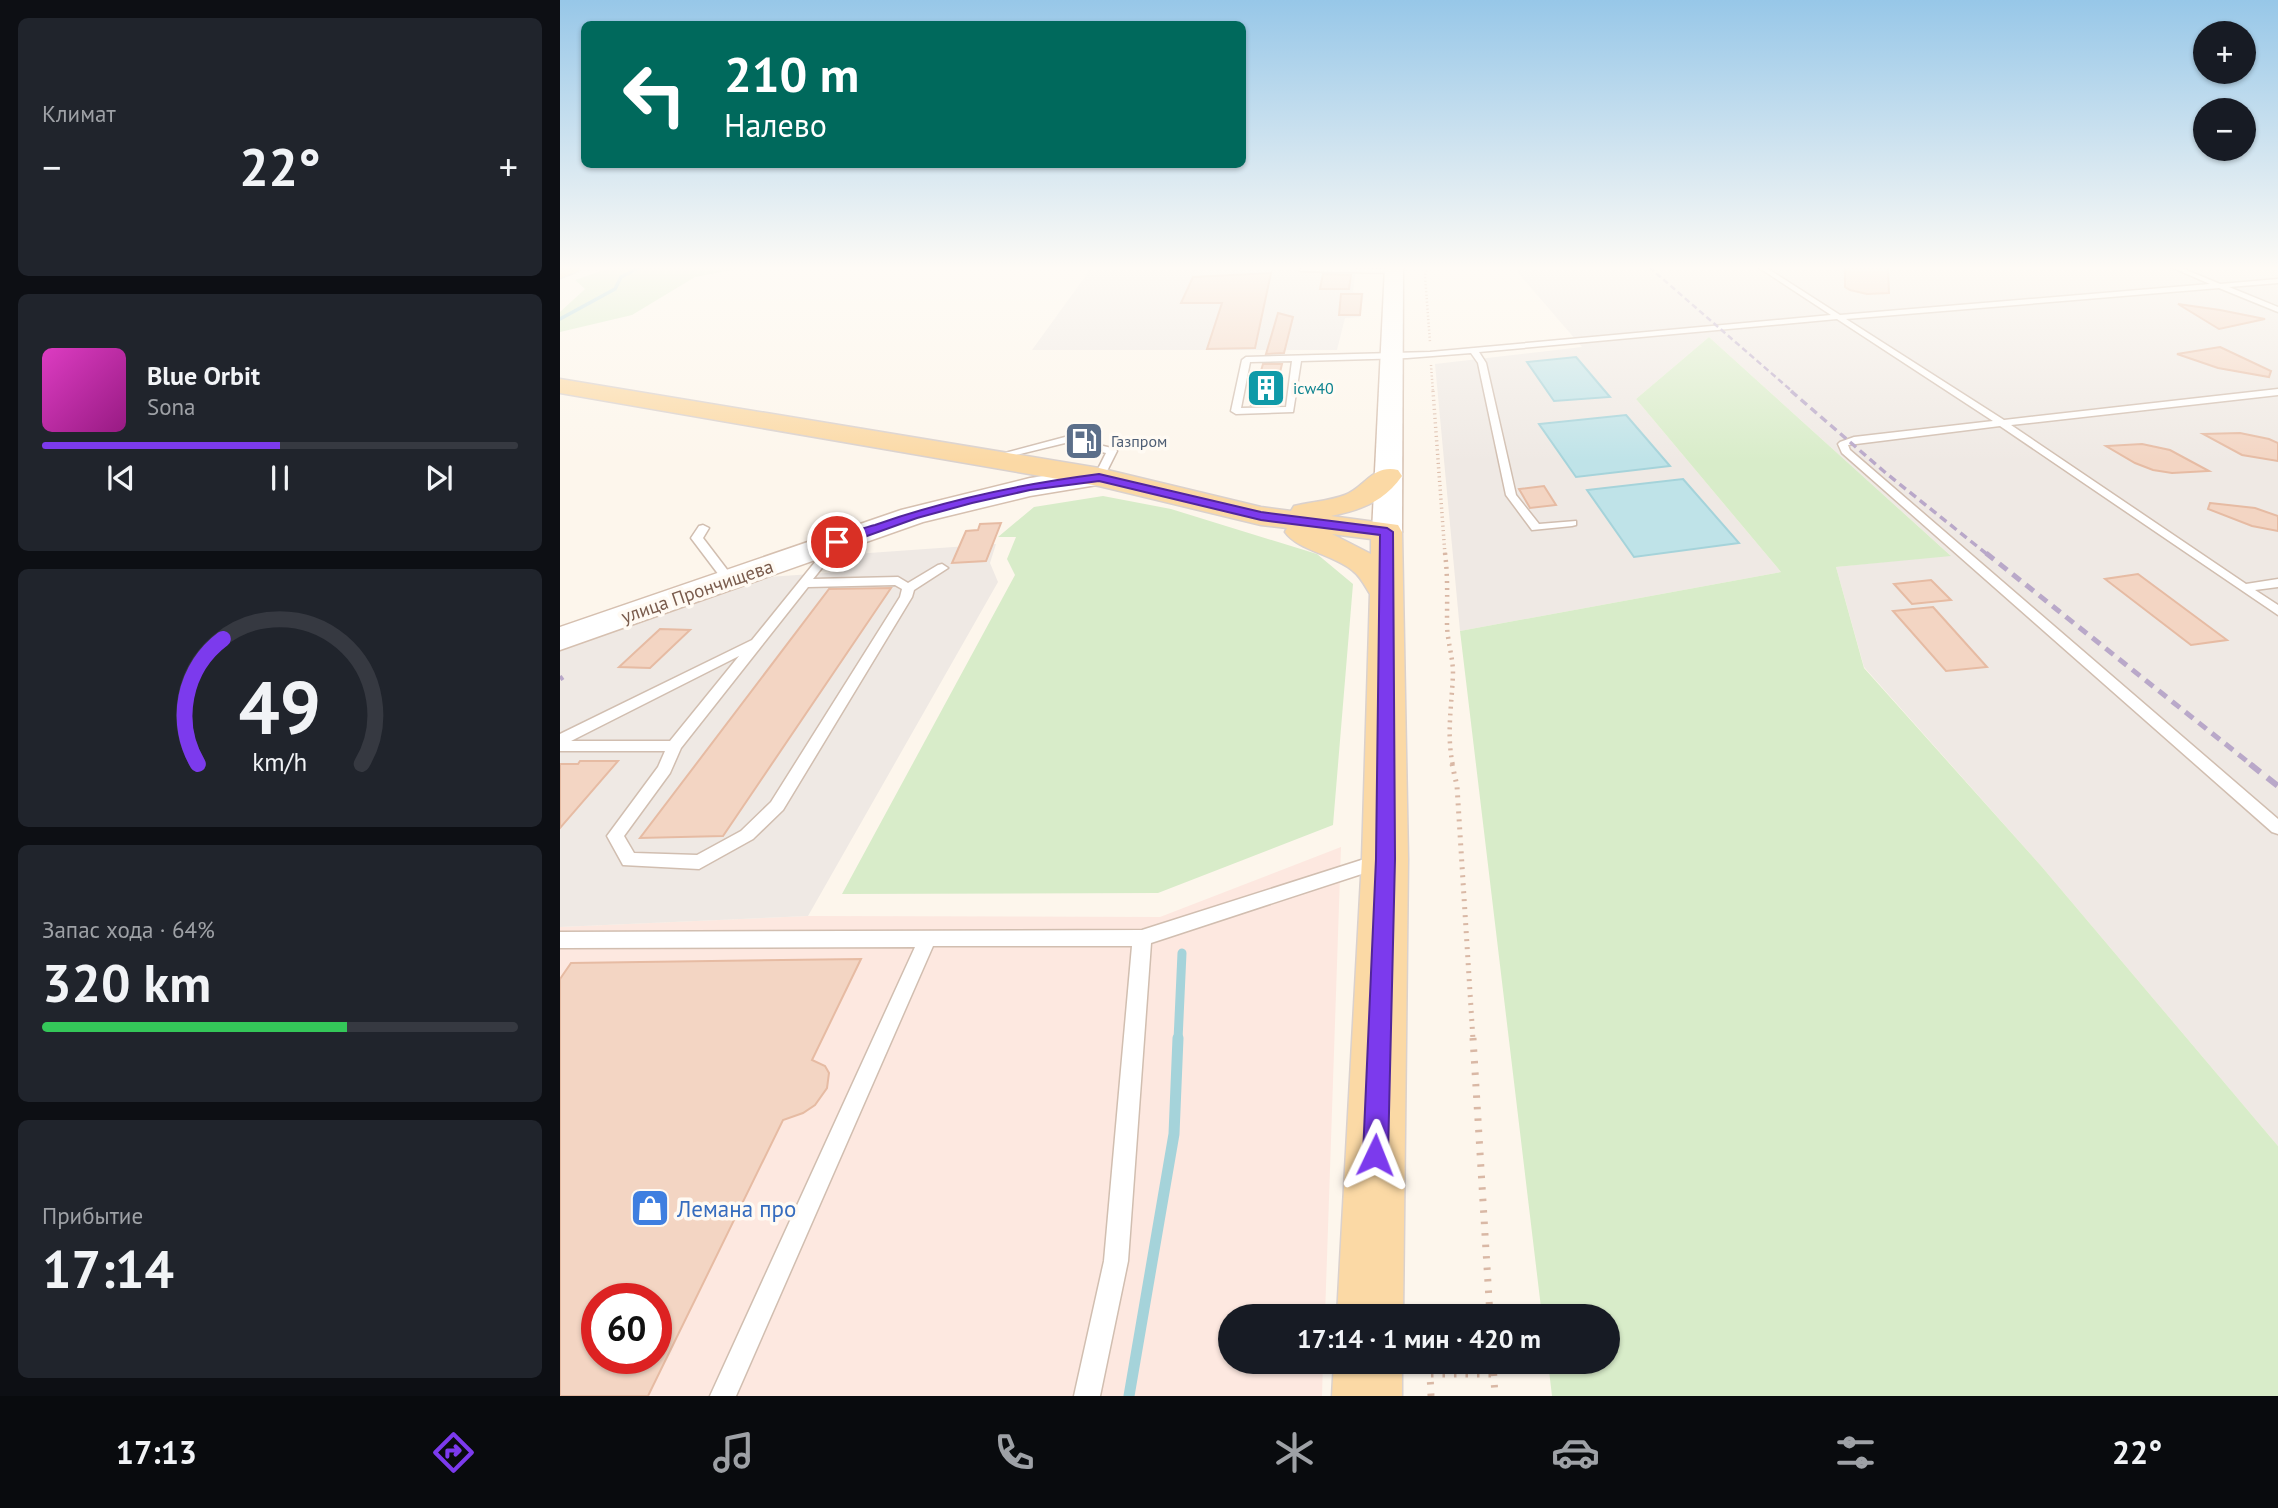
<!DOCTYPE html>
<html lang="ru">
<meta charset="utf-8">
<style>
body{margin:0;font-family:"PT Sans",sans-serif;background:#20242c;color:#f1f3f6;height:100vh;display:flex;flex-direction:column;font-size:26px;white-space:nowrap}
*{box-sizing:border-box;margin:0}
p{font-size:23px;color:#9ea1a6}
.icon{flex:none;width:38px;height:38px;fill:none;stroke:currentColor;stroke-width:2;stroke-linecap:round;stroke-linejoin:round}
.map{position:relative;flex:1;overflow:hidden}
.side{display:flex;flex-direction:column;gap:18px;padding:18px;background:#0d0f14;width:560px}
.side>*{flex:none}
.banner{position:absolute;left:21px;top:21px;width:665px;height:147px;border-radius:10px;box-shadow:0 2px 5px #0004;background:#00695c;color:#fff;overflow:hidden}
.controls{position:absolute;left:1633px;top:21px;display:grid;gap:14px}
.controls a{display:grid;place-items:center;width:63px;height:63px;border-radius:50%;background:#171b24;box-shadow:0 2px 5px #0004;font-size:35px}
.speed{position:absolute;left:21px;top:1283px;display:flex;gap:14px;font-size:35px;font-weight:700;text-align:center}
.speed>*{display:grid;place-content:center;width:91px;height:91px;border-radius:50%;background:#171b24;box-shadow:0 2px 5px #0004;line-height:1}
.speed .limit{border:10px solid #d22;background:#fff;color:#111}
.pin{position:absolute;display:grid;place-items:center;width:60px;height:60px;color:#fff;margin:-30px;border:4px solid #fff;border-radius:50%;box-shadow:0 2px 7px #0007}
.me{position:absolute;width:77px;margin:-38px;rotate:2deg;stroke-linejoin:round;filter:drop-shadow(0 0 5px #0008)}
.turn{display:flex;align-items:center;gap:24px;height:147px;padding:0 28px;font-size:32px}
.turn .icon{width:91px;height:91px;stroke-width:2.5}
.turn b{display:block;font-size:49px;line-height:60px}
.big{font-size:52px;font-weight:800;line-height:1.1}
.side .widget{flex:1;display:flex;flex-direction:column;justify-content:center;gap:10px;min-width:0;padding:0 24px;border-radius:10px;background:#20242c}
.side .dial{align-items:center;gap:0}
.dial svg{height:182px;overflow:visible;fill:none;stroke:#363941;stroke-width:7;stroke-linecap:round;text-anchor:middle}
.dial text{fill:#f1f3f6;stroke:none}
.song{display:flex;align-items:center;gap:21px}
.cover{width:84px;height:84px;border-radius:10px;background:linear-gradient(135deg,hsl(310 70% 55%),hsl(310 70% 35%))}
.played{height:7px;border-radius:4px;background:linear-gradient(90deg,#7c3aed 50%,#363941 50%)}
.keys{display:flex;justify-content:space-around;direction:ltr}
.heat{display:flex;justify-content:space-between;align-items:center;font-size:38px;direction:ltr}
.charge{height:10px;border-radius:5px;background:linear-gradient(90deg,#34c759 64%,#363941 0)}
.trip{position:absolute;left:658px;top:1304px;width:402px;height:70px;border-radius:35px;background:#171b24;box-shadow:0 2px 5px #0004;font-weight:800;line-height:70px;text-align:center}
.tabs{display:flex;height:112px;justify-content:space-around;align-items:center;background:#090b0e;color:#9ea1a6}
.tabs .icon{width:49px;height:49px}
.tabs .selected{color:#7c3aed}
.tabs b{font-size:32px;color:#f1f3f6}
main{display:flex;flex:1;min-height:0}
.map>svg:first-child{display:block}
</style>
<main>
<section class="side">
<div class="widget"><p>Климат</p>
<div class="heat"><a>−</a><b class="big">22°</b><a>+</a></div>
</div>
<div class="widget">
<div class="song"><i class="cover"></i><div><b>Blue Orbit</b><p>Sona</p></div></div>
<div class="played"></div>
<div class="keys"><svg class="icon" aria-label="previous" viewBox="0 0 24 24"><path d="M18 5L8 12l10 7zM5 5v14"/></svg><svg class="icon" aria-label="pause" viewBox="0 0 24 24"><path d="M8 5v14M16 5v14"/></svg><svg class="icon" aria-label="next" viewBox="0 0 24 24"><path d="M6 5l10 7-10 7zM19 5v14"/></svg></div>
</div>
<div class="widget dial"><svg viewBox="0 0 100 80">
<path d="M14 69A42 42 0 1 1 86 69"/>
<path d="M14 69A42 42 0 0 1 25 14" stroke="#7c3aed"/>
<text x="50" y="56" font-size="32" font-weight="700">49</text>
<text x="50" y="72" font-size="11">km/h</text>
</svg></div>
<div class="widget"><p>Запас хода · 64%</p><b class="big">320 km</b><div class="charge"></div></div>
<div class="widget"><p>Прибытие</p><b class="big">17:14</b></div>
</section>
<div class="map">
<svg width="1718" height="1396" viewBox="0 0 1718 1396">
<rect width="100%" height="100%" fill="#fdf6ec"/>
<path fill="#fde8e0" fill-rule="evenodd" d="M781 847 765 1316H670V1362H763L762 1396H0V927L248 916 600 917ZM37 1298H96V1358H37Z"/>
<g fill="#efe9e4">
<path d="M532 267H796L793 292 804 293 800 317 785 318 777 350H472Z"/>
<path d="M953 267H1718V1146L1482 867 1304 667 1276 567 1390 555 1149 337 1076 399 1221 572 900 631 875 364 1022 347Z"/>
<path d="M436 544 430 563 438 582 248 916 0 927V649L208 577 281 572 295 554Z"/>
</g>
<g fill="#d8ecc9">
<path d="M52 267H188L135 277 72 315 0 332V312L25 289 15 280Z"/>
<path d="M1149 337 1391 556 1276 567 1304 668 1482 867 1718 1146V1396H992L988 1362H1048V1316H982L900 631 1221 572 1076 399Z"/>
<path d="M543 496 611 509 757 554 793 584 773 825 598 893 282 894 455 575 447 559 456 537H438L474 507Z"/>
</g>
<g fill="#bfe3e8" stroke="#a5d3da" stroke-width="2">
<path d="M1016 357 1050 397 994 401 967 362Z"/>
<path d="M1066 415 1110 466 1016 477 979 424Z"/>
<path d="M1123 479 1179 543 1074 557 1027 490Z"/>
</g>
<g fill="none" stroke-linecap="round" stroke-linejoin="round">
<path stroke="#a5d3da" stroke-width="3.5" d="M0 319 55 289 61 277 80 267"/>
<path stroke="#a5d3da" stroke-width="9" d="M618 1040 622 953"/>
<path stroke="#a5d3da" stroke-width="11" d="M569 1396 614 1134 618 1038"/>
</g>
<g fill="#f3d5c3" stroke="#e6bba3" stroke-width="2" fill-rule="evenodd">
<path d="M1285 267H1328L1329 293 1307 294 1290 290 1285 287Z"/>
<path d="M711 273 695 348 647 349 662 303H621L633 277Z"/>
<path d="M763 274 791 275 789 289H760Z"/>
<path d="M781 294H802L800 315H779Z"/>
<path d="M1618 304 1660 310 1705 319 1659 329Z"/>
<path d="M718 313 733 317 724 353 706 354Z"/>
<path d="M1660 347 1711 371 1709 377 1658 368 1617 354Z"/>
<path d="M703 364H722L712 405H691Z"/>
<path d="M1643 434 1680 433 1709 439 1718 443V461L1682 455Z"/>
<path d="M1582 444 1610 450 1649 471 1612 473 1593 470 1575 463 1546 446Z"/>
<path d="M984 486 996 505 970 508 959 489Z"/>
<path d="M1650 503 1695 508 1718 516V531L1692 526 1648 509Z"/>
<path d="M441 523 426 561 392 563 406 531 418 530 420 524Z"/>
<path d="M1578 574 1667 640 1631 645 1545 579Z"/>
<path d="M1371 580 1391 600 1352 604 1334 584Z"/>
<path d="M331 588 163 836 80 838 269 589Z"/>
<path d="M1373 607 1427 667 1386 671 1333 611Z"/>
<path d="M100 629 130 630 90 668 59 667Z"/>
<path d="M20 761H58L0 828V764H18Z"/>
<path d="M301 959 252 1060 265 1066 269 1073 267 1088 255 1105 243 1113 223 1120 88 1396H0V979L11 963ZM37 1298H96V1358H37Z"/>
</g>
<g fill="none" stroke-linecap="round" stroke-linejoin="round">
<g stroke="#d1beb0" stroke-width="3">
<g id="lane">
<path d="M1198 267H1205L1280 315 1650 284 1611 267H1619L1660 284 1718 279V283L1669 287 1718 307V312L1659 288 1286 319 1444 420 1718 389V395L1451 425 1686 584 1718 579V587L1695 590 1718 605V615L1440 426 1288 445 1290 450 1718 819V834L1712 832 1282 453 1278 444 1280 442 1294 437 1433 421 1277 319 919 352 926 363 956 495 979 524 1016 521V525L1012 526 972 530 946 495 918 363 911 353 847 358 741 361 733 412 676 414 671 411 682 360 686 357 870 352 1271 315ZM732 361 726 407 681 408 690 362Z"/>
<path d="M742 268 834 269 837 271 834 273 740 271Z"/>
<path d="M505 437 556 449 557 451 543 479H535L534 477 546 453 505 443 435 460 430 457Z"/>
<path d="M143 525 149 528 143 538 175 580 173 583H165L131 538 139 526Z"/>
<path d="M276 540 282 543 253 579 338 577 348 583 378 565 382 564 388 568 354 590 352 597 223 810 193 839 139 869 63 865 47 836 98 767 105 751H0V734L192 640 272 541ZM335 585 342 589 340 597 211 802 181 831 137 855 74 853 64 836 110 773 121 748 248 587ZM179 656 110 741H11Z"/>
<path d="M817 855 823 857 825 862 823 867 591 943 568 1261 540 1396H514L544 1261 572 946H373L176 1396H150L355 947 0 948V932L582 930Z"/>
</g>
</g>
<g stroke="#d6c0b0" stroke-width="3">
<g id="secondary">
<path d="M825 267H843L842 532 838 539 827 541 816 539 812 532Z"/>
<path d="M539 468 549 471 553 477 549 483 470 496 363 522 0 650V627L341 510 470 478Z"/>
</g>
</g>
<g stroke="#dad1cd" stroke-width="3">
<g id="primary">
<path d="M0 267H20L18 271 0 278Z"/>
<path d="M0 379 539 468 701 507 731 511 734 506C750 502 770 501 785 495 805 487 813 464 838 470L842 476C824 502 800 510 771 516L838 525 842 532 848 859 843 1316H777L802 859 810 594C805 586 800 576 793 571 775 555 737 550 725 532L727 528 701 525 539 486 0 393ZM772 534 811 539V554Z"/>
<path d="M774 1362H842V1396H772Z"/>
</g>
</g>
<g stroke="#d9b8a5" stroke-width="2.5" stroke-dasharray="1 2.5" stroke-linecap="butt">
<path d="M867 267 865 276 870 342"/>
<path d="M871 365 873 392"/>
</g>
<path stroke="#d9b8a5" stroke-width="3.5" stroke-dasharray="1 3.5" stroke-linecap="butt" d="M873 391 885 555"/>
<path stroke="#d9b8a5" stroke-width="4.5" stroke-dasharray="2 5" stroke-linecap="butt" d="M885 553C888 577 887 600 887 624 887 640 893 657 893 673 892 705 886 734 893 766"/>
<path stroke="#d9b8a5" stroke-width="5" stroke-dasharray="2 6" stroke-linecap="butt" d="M892 764 897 786 913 1040"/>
<g stroke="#d9b8a5" stroke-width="7" stroke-dasharray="2.5 9" stroke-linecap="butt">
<path d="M913 1038 930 1316"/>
<path d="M933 1362 935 1396"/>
<path d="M871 1396 870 1374H934"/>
</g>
<use href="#lane" fill="#fff" fill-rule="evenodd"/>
<use href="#secondary" fill="#fff" fill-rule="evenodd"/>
<use href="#primary" fill="#fbd9a5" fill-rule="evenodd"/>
<path stroke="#b9a8c9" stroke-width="2.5" stroke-dasharray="6 3.5" stroke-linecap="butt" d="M1089 267 1233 392"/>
<path stroke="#b9a8c9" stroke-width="3.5" stroke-dasharray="8 5" stroke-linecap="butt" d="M1231 391 1327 474 1428 555"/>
<g stroke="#b9a8c9" stroke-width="5" stroke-dasharray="10 7" stroke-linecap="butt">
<path d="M1426 553 1693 766"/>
<path d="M0 679 3 677"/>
</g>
<path stroke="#b9a8c9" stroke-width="6" stroke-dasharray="13 9" stroke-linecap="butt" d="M1690 764 1718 786"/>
</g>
<linearGradient id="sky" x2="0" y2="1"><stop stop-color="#97c7e8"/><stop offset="0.58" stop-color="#fefbf6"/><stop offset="1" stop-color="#fefbf6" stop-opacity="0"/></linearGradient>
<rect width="1718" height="462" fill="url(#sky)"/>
<path fill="#7c3aed" stroke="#51269a" stroke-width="2" d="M539 474 701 512 827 528 833 532 835 859 828 1155 824 1163 815 1167 807 1163 803 1155 816 859 820 535 701 520 539 481 470 490 412 503 357 518 282 545H273L271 542C281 533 301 529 315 525 388 499 462 484 539 474Z"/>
<defs>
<g id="building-square" transform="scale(2.0125)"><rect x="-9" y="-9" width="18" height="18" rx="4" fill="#0f9aa8" stroke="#fffaf3"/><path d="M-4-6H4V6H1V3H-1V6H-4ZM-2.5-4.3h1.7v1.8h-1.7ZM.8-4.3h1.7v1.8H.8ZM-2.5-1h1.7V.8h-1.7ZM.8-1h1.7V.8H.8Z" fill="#fff"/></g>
<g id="fuel-square" transform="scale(2.0125)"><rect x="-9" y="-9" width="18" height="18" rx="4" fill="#5c6f8a" stroke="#fffaf3"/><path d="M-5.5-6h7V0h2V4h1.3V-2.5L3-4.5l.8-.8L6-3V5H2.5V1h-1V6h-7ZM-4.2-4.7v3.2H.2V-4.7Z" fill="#fff"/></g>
<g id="shop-square" transform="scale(2.0125)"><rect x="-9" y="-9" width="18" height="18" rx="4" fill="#3f7fe0" stroke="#fffaf3"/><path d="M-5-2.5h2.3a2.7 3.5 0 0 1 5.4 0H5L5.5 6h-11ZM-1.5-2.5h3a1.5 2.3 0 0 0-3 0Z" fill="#fff"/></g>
</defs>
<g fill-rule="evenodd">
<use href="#building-square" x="706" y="388"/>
<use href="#fuel-square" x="524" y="441"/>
<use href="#shop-square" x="90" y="1208"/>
</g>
<g text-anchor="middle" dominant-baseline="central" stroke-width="7" stroke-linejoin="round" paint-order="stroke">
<g font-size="16" fill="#0d838f" stroke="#fffaf3" text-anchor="start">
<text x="733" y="388">icw40</text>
</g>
<g font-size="16" fill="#4e5e75" stroke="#fffaf3" text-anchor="start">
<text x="551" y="441">Газпром</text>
</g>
<g font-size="19" fill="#7a5c4d" stroke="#fffaf3">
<text transform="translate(137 591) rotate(-19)">улица Прончищева</text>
</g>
<g font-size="23" fill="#366cbe" stroke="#fffaf3" text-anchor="start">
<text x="117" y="1208">Лемана про</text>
</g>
</g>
</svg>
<div class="controls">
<a>+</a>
<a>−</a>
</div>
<div class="speed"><div class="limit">60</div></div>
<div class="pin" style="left:277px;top:542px;background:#d93025"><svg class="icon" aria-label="arrive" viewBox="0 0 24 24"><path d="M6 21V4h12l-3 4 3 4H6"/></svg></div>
<svg class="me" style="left:815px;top:1155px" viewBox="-20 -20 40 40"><path d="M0-17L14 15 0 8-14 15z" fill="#7c3aed" stroke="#fff" stroke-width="4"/></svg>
<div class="trip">17:14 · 1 мин · 420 m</div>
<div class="banner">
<div class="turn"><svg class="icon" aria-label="left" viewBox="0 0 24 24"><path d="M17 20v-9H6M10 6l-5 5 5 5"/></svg><div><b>210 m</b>Налево</div></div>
</div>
</div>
</main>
<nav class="tabs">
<b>17:13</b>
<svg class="icon selected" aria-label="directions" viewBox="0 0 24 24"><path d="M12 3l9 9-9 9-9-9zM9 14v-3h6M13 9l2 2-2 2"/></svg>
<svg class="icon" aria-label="music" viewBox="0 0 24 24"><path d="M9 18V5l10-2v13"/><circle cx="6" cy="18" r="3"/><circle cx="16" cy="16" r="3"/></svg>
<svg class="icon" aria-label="phone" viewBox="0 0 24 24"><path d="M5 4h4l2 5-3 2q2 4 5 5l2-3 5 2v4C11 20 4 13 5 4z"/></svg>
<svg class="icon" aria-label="climate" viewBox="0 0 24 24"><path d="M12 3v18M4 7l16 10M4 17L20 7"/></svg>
<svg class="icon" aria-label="car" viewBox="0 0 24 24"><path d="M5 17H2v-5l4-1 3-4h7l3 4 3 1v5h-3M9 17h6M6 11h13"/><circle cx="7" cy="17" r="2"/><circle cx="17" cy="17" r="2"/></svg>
<svg class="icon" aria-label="filters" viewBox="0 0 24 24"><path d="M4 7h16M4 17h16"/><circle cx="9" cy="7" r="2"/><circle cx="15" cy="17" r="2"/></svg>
<b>22°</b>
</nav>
